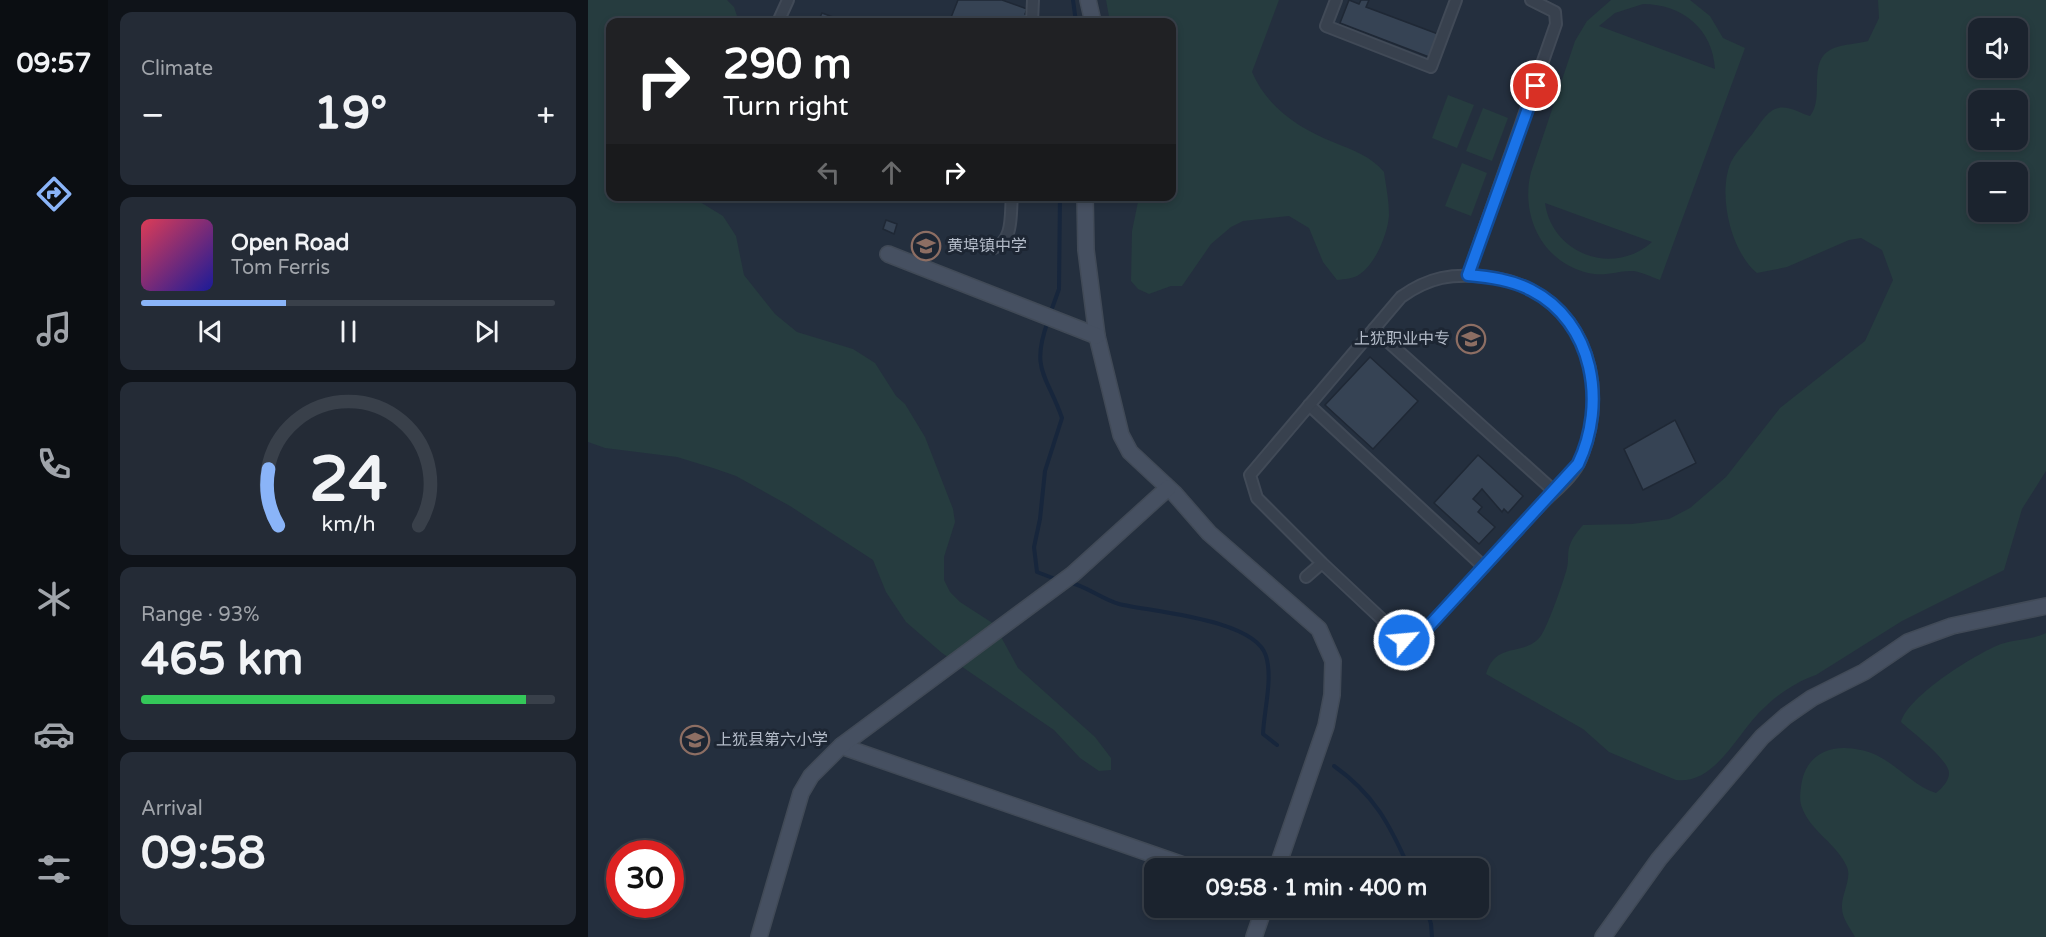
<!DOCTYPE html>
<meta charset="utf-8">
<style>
body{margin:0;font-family:"Varela Round","Noto Sans SC",sans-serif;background:#242b36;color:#f1f3f6;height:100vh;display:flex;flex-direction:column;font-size:22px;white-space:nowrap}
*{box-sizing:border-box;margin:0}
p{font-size:20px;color:#a0a4aa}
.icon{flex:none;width:33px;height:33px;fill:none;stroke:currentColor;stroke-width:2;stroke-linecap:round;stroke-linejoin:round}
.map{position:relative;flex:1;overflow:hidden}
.details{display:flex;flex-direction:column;gap:12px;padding:12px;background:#0f1319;width:480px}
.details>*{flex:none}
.guide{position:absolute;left:18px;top:18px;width:570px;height:183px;border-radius:12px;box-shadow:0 3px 9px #0003,0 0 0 2px #39404a;background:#202124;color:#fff;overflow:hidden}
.controls{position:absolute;left:1380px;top:18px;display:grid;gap:12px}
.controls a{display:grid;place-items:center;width:60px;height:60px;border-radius:12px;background:#1b232e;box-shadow:0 3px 9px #0003,0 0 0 2px #39404a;font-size:30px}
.speed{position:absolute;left:18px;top:840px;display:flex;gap:12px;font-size:30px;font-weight:700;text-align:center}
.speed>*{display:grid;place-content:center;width:78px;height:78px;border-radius:50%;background:#1b232e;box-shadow:0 3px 9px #0003,0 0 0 2px #39404a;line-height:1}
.speed .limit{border:9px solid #d22;background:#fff;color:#111}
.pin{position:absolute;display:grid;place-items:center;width:51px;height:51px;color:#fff;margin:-26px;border:3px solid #fff;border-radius:50%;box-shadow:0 2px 6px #0007}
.me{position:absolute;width:66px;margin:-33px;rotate:63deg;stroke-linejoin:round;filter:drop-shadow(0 0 4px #0008)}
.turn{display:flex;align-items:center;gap:21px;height:126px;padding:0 18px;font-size:27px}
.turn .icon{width:78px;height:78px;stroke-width:2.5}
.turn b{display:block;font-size:42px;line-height:51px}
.lanes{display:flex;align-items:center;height:57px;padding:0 18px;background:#0003;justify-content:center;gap:30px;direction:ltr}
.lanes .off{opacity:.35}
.big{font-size:45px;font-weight:700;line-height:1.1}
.details .widget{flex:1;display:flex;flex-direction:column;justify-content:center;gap:9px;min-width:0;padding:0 21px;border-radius:12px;background:#242b36}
.details .dial{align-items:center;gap:0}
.dial svg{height:156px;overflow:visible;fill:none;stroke:#39404a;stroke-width:7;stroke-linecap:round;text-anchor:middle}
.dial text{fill:#f1f3f6;stroke:none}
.song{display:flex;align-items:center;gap:18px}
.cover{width:72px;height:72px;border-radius:9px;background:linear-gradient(135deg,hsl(350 70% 55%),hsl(240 70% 35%))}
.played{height:6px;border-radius:3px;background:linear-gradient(90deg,#8ab4f8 35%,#39404a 35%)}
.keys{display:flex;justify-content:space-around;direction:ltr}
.heat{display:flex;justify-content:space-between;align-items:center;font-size:33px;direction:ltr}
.charge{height:9px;border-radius:4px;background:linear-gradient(90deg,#34c759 93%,#39404a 0)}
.trip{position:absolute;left:556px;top:858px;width:345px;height:60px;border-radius:12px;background:#1b232e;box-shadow:0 3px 9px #0003,0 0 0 2px #39404a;font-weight:700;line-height:60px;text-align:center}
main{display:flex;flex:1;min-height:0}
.tab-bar{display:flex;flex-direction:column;width:108px;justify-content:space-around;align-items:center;background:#0b0e12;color:#a0a4aa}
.tab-bar .icon{width:42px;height:42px}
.tab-bar .current{color:#8ab4f8}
.tab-bar b{font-size:27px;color:#f1f3f6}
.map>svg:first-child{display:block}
</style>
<main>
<nav class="tab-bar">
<b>09:57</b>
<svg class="icon current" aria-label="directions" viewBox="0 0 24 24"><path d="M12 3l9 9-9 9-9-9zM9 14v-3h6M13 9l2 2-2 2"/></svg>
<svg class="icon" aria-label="music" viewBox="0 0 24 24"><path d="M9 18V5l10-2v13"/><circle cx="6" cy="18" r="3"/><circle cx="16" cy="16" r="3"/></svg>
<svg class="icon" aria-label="phone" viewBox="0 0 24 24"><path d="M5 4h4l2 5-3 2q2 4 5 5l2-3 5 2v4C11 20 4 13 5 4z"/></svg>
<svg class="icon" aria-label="climate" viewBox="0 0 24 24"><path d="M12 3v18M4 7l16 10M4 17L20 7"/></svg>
<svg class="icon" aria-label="car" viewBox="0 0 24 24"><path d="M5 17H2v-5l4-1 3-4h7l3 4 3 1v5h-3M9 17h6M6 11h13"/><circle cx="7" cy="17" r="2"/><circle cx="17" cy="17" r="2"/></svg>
<svg class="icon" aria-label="filters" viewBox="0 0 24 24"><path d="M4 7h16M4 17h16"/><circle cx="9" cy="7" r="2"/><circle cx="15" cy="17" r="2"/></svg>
</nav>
<section class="details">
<div class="widget"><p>Climate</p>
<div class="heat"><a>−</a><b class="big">19°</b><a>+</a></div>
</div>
<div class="widget">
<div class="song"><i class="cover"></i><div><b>Open Road</b><p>Tom Ferris</p></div></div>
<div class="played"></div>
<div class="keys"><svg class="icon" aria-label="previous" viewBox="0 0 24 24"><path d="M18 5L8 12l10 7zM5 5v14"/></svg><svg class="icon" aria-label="pause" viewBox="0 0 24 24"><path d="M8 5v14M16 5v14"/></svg><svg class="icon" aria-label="next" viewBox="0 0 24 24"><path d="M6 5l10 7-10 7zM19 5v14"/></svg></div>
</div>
<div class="widget dial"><svg viewBox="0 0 100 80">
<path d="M14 69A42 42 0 1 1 86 69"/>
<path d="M14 69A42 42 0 0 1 9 40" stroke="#8ab4f8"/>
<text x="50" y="56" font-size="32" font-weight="700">24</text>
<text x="50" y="72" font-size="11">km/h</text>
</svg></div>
<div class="widget"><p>Range · 93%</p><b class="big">465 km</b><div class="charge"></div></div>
<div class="widget"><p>Arrival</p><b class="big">09:58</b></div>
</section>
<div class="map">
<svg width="1458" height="937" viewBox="0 0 1458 937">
<rect width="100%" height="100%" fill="#242f3e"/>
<g fill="#263c3f" fill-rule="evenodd">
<path d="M0 0H139L146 7 151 22H22V196L104 197 135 216 148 236 156 275 187 314 209 332 265 349 287 363 308 396 317 404 337 437 365 509 367 522 356 557V580L362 592 372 602 406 624 430 668 507 737 523 758V770L511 771 492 758 466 730 354 653 318 622 298 592 285 560 202 506 148 476 125 468 89 457 17 448 0 442Z"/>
<path d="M518 0H691L664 72C679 107 710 128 745 142 764 150 783 156 796 172 798 186 801 201 801 215 800 233 788 263 772 274 765 279 757 279 749 280L735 262 721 228 701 216 655 221 643 227 623 244 594 286H583L561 294 550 289 543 281 544 231 551 197 584 196V22H522Z"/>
<path d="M1023 0H1102L1122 16 1135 38 1157 48 1072 280C1063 277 1054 272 1045 271 1031 270 1019 277 1000 273 954 262 932 215 943 172L987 41 999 21ZM1055 4C1094 4 1125 29 1127 69L1011 26 1027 13ZM957 203 1064 242C1025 277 964 254 957 203Z"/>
<path d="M1290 0H1458V471L1434 509 1416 570 1314 621 1228 675C1210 681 1190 694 1177 707 1150 730 1129 785 1088 780L1021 752 995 729 898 674C908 641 935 657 952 637 959 629 976 580 979 568 981 560 979 551 982 545 984 538 990 531 995 525L1044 524 1081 519 1102 508 1138 477 1192 408 1277 341 1305 280 1294 250 1273 238 1261 240 1199 267 1169 273C1143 252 1129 194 1143 162 1148 152 1158 142 1165 133 1171 125 1178 113 1187 109 1199 104 1211 113 1222 116 1238 97 1217 60 1246 48 1256 44 1269 44 1280 41L1291 18ZM1390 28H1430V68H1390ZM1390 100H1430V140H1390ZM1390 172H1430V212H1390Z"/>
<path d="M860 95 886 105 869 148 844 138Z"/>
<path d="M895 108 920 118 904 161 878 151Z"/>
<path d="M874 163 899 173 883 216 857 206Z"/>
<path d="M1458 633V937H1267C1262 928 1254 918 1254 908 1253 895 1264 879 1259 867 1249 844 1224 832 1215 810 1211 802 1212 795 1213 787 1217 754 1242 743 1273 750 1304 756 1320 784 1348 793 1354 788 1361 781 1361 773 1361 760 1324 732 1313 722 1320 696 1387 654 1413 644 1428 639 1444 640 1458 633Z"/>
</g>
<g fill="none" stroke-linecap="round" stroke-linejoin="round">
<g stroke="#17263c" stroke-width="4">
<path d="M485 0 488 22"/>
<path d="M462 314 471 289 472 196"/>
<path d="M460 321C442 370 459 375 474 418L457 471 452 519 446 547 449 572 470 580"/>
<path d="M480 582C499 586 513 599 531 604 564 612 667 619 678 656 685 679 676 710 675 734L689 745"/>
<path d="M746 766C786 794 802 825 821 868"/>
<path d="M838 908 843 924 844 937"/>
</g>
</g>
<g fill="#364354" stroke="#1f2835" stroke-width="1.5">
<path d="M370 0H414L439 9 437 14 440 15 437 22H367L362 20Z"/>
<path d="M761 0 771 4 773 0H781L778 7 850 34 841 57 752 23Z"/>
<path d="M234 13 258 22H230Z"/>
<path d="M298 220 309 224 306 234 295 229Z"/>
<path d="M782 357 830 401 785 449 737 405Z"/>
<path d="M1087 420 1108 463 1055 490 1036 449Z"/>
<path d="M890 455 935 496 920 513 916 509 914 512 894 489 885 499 894 507 890 512 907 527 891 544 846 503Z"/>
</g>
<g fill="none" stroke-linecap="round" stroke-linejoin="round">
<g stroke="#414a57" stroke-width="14">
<g id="street">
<path d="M748 0 738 26 843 67 868 0"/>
<path d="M190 22 200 0"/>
<path d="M444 22 445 0"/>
<path d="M380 242 406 248C426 240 422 215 424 196"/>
<path d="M880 275 968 24 967 12 943 0"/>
<path d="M786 329 966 491"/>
<path d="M721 405 896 567"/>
<path d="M718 577 734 563 816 640 824 641 831 637C871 594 911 550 951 507 964 493 986 477 993 459 1026 379 991 287 899 277 864 273 841 277 813 297L662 475 669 498 734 563"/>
</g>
</g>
<g stroke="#414a57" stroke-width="18">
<g id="secondary">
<path d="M500 0 505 22"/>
<path d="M497 196 498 250 509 336 533 435 542 452 586 493 621 533 731 629 745 661 744 695 738 726 689 868"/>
<path d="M300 254 509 336"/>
<path d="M253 746 604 868"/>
<path d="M171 937 213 793 223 776 253 746 485 574 580 488"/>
<path d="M666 937 676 908"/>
<path d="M1015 937 1071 859 1174 737 1198 716 1224 698 1276 672 1320 642 1364 626 1458 606"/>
</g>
</g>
<use href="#street" stroke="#38414e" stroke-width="10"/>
<use href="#secondary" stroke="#465061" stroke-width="15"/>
</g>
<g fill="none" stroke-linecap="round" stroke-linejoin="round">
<g stroke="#114b97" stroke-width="15">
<path id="route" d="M816 640 824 641 831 637 990 464C1019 404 1006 322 943 290 924 280 902 277 880 275L948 86"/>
</g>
<use href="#route" stroke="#1a73e8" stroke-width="10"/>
</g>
<defs>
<g id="school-ring" transform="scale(1.5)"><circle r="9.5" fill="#1d2633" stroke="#8d6e63" stroke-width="1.5"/><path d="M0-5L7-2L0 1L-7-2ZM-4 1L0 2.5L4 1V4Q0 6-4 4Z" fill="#8d6e63"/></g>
</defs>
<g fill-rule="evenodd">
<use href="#school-ring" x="338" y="246"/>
<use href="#school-ring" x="883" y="339"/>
<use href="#school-ring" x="107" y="740"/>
</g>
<g text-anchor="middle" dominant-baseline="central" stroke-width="6" stroke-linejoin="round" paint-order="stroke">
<g font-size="16" fill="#b4bcc9" stroke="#1d2633" text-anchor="start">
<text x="359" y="246">黄埠镇中学</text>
<text x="862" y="339" text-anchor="end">上犹职业中专</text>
<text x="128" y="740">上犹县第六小学</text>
</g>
</g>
</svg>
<div class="controls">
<a><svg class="icon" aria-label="sound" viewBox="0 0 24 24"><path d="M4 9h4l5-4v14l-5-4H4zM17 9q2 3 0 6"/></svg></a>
<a>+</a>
<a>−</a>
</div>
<div class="speed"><div class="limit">30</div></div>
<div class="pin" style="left:948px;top:86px;background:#d93025"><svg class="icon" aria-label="arrive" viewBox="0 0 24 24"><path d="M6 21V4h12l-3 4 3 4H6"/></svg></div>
<svg class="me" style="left:816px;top:640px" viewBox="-20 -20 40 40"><circle r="17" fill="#1a73e8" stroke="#fff" stroke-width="3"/><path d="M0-11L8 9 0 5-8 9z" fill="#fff"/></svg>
<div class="trip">09:58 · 1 min · 400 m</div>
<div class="guide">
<div class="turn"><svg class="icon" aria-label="right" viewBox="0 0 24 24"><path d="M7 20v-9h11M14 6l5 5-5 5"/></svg><div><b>290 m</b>Turn right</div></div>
<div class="lanes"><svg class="icon off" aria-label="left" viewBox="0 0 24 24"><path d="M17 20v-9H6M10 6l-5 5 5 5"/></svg><svg class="icon off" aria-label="ahead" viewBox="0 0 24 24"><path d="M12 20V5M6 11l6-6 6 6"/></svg><svg class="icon" aria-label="right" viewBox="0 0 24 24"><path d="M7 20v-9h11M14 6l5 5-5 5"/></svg></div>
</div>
</div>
</main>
